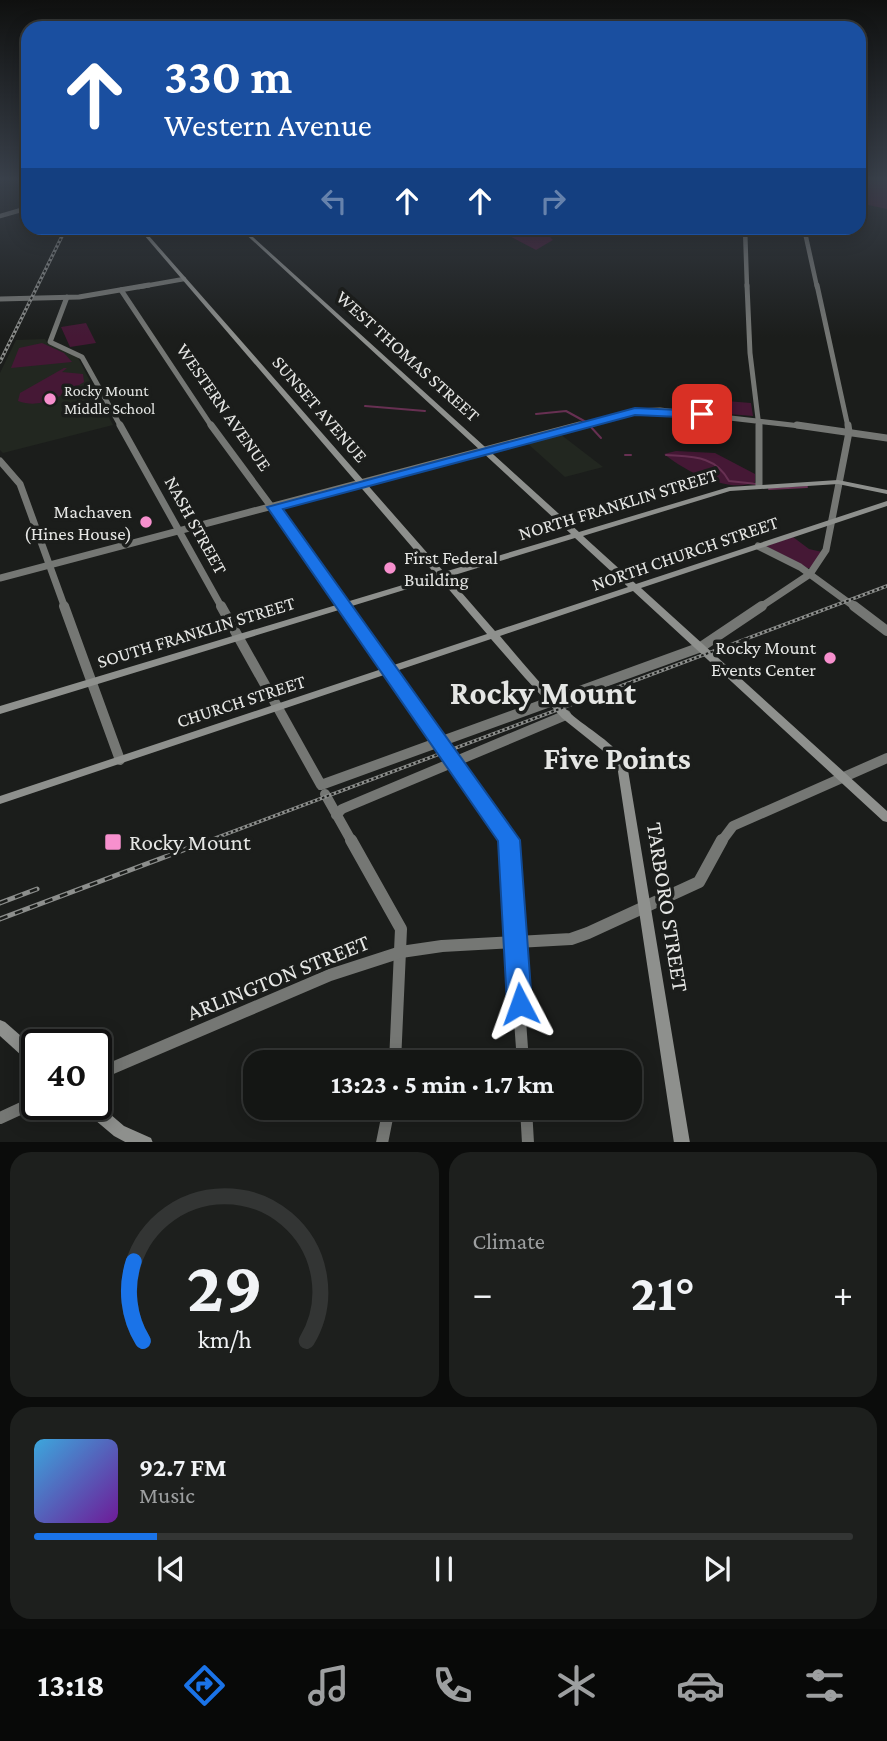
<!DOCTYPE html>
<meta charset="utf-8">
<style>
body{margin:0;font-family:"Crimson Pro",serif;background:#1d1f1d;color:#f1f3f6;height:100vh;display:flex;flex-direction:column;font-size:26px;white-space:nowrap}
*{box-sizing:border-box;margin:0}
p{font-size:23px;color:#9d9fa0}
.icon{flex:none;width:38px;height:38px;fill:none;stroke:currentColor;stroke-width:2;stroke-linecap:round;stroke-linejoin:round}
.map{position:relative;height:1142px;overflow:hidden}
.side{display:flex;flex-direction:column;gap:10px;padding:10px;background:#0b0c0b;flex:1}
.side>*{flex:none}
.hud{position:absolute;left:21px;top:21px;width:845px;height:214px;border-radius:21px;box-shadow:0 4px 18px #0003,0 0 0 2px #333534;background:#1a4fa0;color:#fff;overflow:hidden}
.speed{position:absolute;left:21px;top:1029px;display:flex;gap:14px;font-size:35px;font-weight:700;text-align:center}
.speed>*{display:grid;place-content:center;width:91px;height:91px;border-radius:50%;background:#141614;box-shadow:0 4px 18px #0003,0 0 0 2px #333534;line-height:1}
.speed .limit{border:4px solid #111;border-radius:10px;background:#fff;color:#111}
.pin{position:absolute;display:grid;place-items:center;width:60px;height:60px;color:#fff;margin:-30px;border-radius:14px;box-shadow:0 4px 10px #0006}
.me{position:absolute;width:77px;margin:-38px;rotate:356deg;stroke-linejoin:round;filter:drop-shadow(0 0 5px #0008)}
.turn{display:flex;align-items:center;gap:24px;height:147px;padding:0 28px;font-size:32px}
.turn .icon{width:91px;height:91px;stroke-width:2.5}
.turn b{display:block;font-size:49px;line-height:60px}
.lanes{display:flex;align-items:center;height:66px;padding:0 28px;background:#0003;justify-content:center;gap:35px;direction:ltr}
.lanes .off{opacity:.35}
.big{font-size:52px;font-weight:700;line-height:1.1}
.side .widget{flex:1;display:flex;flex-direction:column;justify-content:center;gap:10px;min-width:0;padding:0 24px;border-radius:21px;background:#1d1f1d}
.side .dial{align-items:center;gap:0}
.dial svg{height:182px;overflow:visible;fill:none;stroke:#333534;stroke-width:7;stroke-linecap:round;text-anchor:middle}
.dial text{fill:#f1f3f6;stroke:none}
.song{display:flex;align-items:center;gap:21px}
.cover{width:84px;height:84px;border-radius:10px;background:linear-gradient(135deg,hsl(200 70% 55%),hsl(280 70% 35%))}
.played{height:7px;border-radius:4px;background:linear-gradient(90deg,#1a73e8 15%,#333534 15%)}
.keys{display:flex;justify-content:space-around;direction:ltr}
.heat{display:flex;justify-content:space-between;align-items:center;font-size:38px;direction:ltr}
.side .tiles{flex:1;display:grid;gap:10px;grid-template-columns:1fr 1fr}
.widget:last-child{grid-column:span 2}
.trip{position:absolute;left:243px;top:1050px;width:399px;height:70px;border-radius:21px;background:#141614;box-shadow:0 4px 18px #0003,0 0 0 2px #333534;font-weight:700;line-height:70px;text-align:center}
.dock{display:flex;height:112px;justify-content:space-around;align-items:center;background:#080908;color:#9d9fa0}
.dock .icon{width:49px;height:49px}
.dock .active{color:#1a73e8}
.dock b{font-size:32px;color:#f1f3f6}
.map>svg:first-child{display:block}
</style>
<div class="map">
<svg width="887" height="1143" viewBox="0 0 887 1143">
<rect width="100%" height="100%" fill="#1b1d1b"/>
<g fill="#222720">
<path d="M45 339 48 344 77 356 113 425 3 453 0 450V373L16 340Z"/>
<path d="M560 434 603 467 565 477 527 443Z"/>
</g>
<g fill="#451835">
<path d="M859 177H887V209L859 203Z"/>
<path d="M504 228H572L567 236 550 237 553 240 536 250 502 232H496Z"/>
<path d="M86 323 96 343 70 347 61 327Z"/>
<path d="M42 343 64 353 72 362 11 368 19 348Z"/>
<path d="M64 368H67L62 372 83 374 84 382C63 394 43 410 18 401L20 393Z"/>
<path d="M692 385 724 388 726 401 751 403 753 416 692 411Z"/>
<path d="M676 451 715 453 755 474V482C728 494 685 471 664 454Z"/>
<path d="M793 537 809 549 822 552 812 568H807L766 546Z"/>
</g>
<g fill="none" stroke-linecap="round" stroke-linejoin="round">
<g stroke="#673052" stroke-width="2">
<path d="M365 406 425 411"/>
<path d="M536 414 566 411 586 422"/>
<path d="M590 426 601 438"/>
<path d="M625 455H631"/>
<path d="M666 455C692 457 715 455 729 481L757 484"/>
<path d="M769 489 807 487"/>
</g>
<g stroke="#757774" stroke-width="4.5">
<path d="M0 216 28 208"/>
<path d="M745 228 747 287"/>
<path d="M804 228 817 287"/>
<path d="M139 287 184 279"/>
</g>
<g stroke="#757774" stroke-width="5">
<path d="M747 285 750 353 759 427"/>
<path d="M817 285 848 427"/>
<path d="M121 290 212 427"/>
<path d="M67 297 50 342 82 357 121 427"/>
<path d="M0 299 79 297 149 285"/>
<path d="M574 427 635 411 660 410 809 427"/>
</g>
<g stroke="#757774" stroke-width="7">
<path d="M120 425 222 608"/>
<path d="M211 425 346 608"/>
<path d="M759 425V485"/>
<path d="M797 425 887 438"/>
<path d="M0 461 20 484 65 608"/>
<path d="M758 546 800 567 856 608"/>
<path d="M0 578 580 425"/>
<path d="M759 608 810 574 826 550 849 432 848 425"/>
</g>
<g stroke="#757774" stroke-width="10">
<path d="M64 606 120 760"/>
<path d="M221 606 321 785 701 647 762 606"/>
<path d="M345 606 505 832 508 842"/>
<path d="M854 606 887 631"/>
<path d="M325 794 352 842"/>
<path d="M336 815 342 809 566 715"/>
<path d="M721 842 733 826 887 758"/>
</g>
<g stroke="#757774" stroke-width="12">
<path d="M351 840 401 929 395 1062"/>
<path d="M507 840 523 1062"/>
<path d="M98 1074 106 1118"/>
<path d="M96 1075 330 975 401 952 442 946 571 939 588 933 699 882 722 840"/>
<path d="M526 1108 528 1143"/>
<path d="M0 1118 37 1101"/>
<path d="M382 1143 389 1108"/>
</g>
<g fill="#8e908d" fill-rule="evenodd">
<path d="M138 228H142L444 572 571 534 239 228H243L579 532 729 487 838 480 887 490V494L838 484 730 491 583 536 636 584 887 501V506L641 588 887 811V822L883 821 633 591 500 636C522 662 545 690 570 713 589 730 614 742 627 764L690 1143H674L617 765 612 758 562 718 525 678 491 639 0 804V796L487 634 440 579 0 714V706L436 575ZM575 538 628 587 495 631 448 577Z"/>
<path d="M0 1020 5 1022 37 1050V1067L32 1065 0 1036Z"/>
<path d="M96 1102 124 1126 151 1138 153 1143H127L114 1136 82 1109 80 1104H96Z"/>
</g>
<g stroke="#8c8e8c" stroke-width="3.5">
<g id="rail-far1">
<path d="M0 362 66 228"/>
<path d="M205 842 887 586"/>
</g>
</g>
<g stroke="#8c8e8c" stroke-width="5">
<g id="rail">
<path d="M0 903 37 889"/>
<path d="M0 919 210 840"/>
</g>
</g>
<use href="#rail-far1" stroke="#1b1d1b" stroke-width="2" stroke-dasharray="2.5" stroke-linecap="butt"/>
<use href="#rail" stroke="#1b1d1b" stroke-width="2.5" stroke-dasharray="8" stroke-linecap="butt"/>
</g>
<linearGradient id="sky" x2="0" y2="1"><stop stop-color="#0f100f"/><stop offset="0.53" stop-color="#39404a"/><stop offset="1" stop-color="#39404a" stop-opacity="0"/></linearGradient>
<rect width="887" height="337" fill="url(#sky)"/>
<path fill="#1a73e8" stroke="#114b97" stroke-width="2" d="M635 408 702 411 709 414 702 418 635 415 283 509 520 840 532 1004 528 1012 520 1016 511 1012 507 1004 498 841 267 507Z"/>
<g fill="#f790ce" stroke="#1b1d1b" stroke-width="2.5">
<circle cx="50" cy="399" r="7"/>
<circle cx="146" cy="522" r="7"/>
<circle cx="390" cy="568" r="7"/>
<circle cx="830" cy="658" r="7"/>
<rect x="104" y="833" width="18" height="18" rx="3.5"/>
</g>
<g text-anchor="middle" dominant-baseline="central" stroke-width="7" stroke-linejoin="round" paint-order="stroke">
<g font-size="16" fill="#e5e6e4" stroke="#1b1d1b" text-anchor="start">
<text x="64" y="390">Rocky Mount<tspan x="64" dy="18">Middle School</tspan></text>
</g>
<g font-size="19" fill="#e5e6e4" stroke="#1b1d1b">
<text transform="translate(408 356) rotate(42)">WEST THOMAS STREET</text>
<text transform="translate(224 407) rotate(55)">WESTERN AVENUE</text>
<text transform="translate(320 409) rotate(49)">SUNSET AVENUE</text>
<text transform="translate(618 504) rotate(-17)">NORTH FRANKLIN STREET</text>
<text transform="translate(196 525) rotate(61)">NASH STREET</text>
<text transform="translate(685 553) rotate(-19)">NORTH CHURCH STREET</text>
<text transform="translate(196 632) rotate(-17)">SOUTH FRANKLIN STREET</text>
<text transform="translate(241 701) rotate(-18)">CHURCH STREET</text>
</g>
<g font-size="19" fill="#e5e6e4" stroke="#1b1d1b" text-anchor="end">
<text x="132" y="511">Machaven<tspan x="132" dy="22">(Hines House)</tspan></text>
<text x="404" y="557" text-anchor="start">First Federal<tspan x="404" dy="22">Building</tspan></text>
<text x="816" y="647">Rocky Mount<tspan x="816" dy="22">Events Center</tspan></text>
</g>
<g font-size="23" fill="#e5e6e4" stroke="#1b1d1b" text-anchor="start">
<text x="129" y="842">Rocky Mount</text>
</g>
<g font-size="23" fill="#e5e6e4" stroke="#1b1d1b">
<text transform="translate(668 907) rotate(81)">TARBORO STREET</text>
<text transform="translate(278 977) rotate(-22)">ARLINGTON STREET</text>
</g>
<g font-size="32" font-weight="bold" fill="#e5e6e4" stroke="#1b1d1b">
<text x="617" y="758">Five Points</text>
</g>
<g font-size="33" font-weight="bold" fill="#e5e6e4" stroke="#1b1d1b">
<text x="543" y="692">Rocky Mount</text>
</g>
</g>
</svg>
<div class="speed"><div class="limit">40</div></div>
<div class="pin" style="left:702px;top:414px;background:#d93025"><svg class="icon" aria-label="arrive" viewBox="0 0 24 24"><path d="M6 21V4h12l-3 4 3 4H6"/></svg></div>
<svg class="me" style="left:520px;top:1004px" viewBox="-20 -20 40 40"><path d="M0-17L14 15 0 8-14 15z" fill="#1a73e8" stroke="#fff" stroke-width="4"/></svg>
<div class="trip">13:23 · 5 min · 1.7 km</div>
<div class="hud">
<div class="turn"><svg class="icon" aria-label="ahead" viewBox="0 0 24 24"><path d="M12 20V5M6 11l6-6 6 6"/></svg><div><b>330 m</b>Western Avenue</div></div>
<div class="lanes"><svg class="icon off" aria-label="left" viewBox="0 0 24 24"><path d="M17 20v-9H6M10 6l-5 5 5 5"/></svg><svg class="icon" aria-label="ahead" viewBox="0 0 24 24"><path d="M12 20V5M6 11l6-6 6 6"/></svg><svg class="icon" aria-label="ahead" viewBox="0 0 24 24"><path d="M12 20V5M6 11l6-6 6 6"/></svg><svg class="icon off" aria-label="right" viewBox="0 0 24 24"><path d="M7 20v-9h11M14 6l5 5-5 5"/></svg></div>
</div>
</div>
<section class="side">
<div class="tiles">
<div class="widget dial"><svg viewBox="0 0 100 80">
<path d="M14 69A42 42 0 1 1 86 69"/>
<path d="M14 69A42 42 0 0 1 10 34" stroke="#1a73e8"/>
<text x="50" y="56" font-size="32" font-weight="700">29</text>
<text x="50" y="72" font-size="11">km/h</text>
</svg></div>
<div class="widget"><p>Climate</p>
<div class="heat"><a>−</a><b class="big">21°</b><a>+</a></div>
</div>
<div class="widget">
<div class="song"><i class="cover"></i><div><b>92.7 FM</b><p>Music</p></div></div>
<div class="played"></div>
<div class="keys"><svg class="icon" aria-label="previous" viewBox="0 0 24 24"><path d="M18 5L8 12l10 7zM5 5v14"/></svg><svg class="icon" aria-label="pause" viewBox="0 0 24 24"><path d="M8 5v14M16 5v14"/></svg><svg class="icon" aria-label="next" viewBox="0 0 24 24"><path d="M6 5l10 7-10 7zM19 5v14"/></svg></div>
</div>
</div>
</section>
<nav class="dock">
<b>13:18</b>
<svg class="icon active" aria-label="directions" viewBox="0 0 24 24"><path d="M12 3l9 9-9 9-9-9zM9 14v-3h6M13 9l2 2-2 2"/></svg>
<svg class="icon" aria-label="music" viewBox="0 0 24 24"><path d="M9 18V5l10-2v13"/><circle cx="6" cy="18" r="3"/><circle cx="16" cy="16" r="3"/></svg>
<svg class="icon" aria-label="phone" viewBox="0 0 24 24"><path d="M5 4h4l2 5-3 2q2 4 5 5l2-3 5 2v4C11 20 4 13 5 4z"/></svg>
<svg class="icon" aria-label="climate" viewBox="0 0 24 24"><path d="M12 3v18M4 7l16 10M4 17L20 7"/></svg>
<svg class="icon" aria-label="car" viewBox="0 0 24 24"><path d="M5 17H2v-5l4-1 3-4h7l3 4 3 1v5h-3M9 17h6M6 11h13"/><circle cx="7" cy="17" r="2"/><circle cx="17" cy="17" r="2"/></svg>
<svg class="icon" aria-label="filters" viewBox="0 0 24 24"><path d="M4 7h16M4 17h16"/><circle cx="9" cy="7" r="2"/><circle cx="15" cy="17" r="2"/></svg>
</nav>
